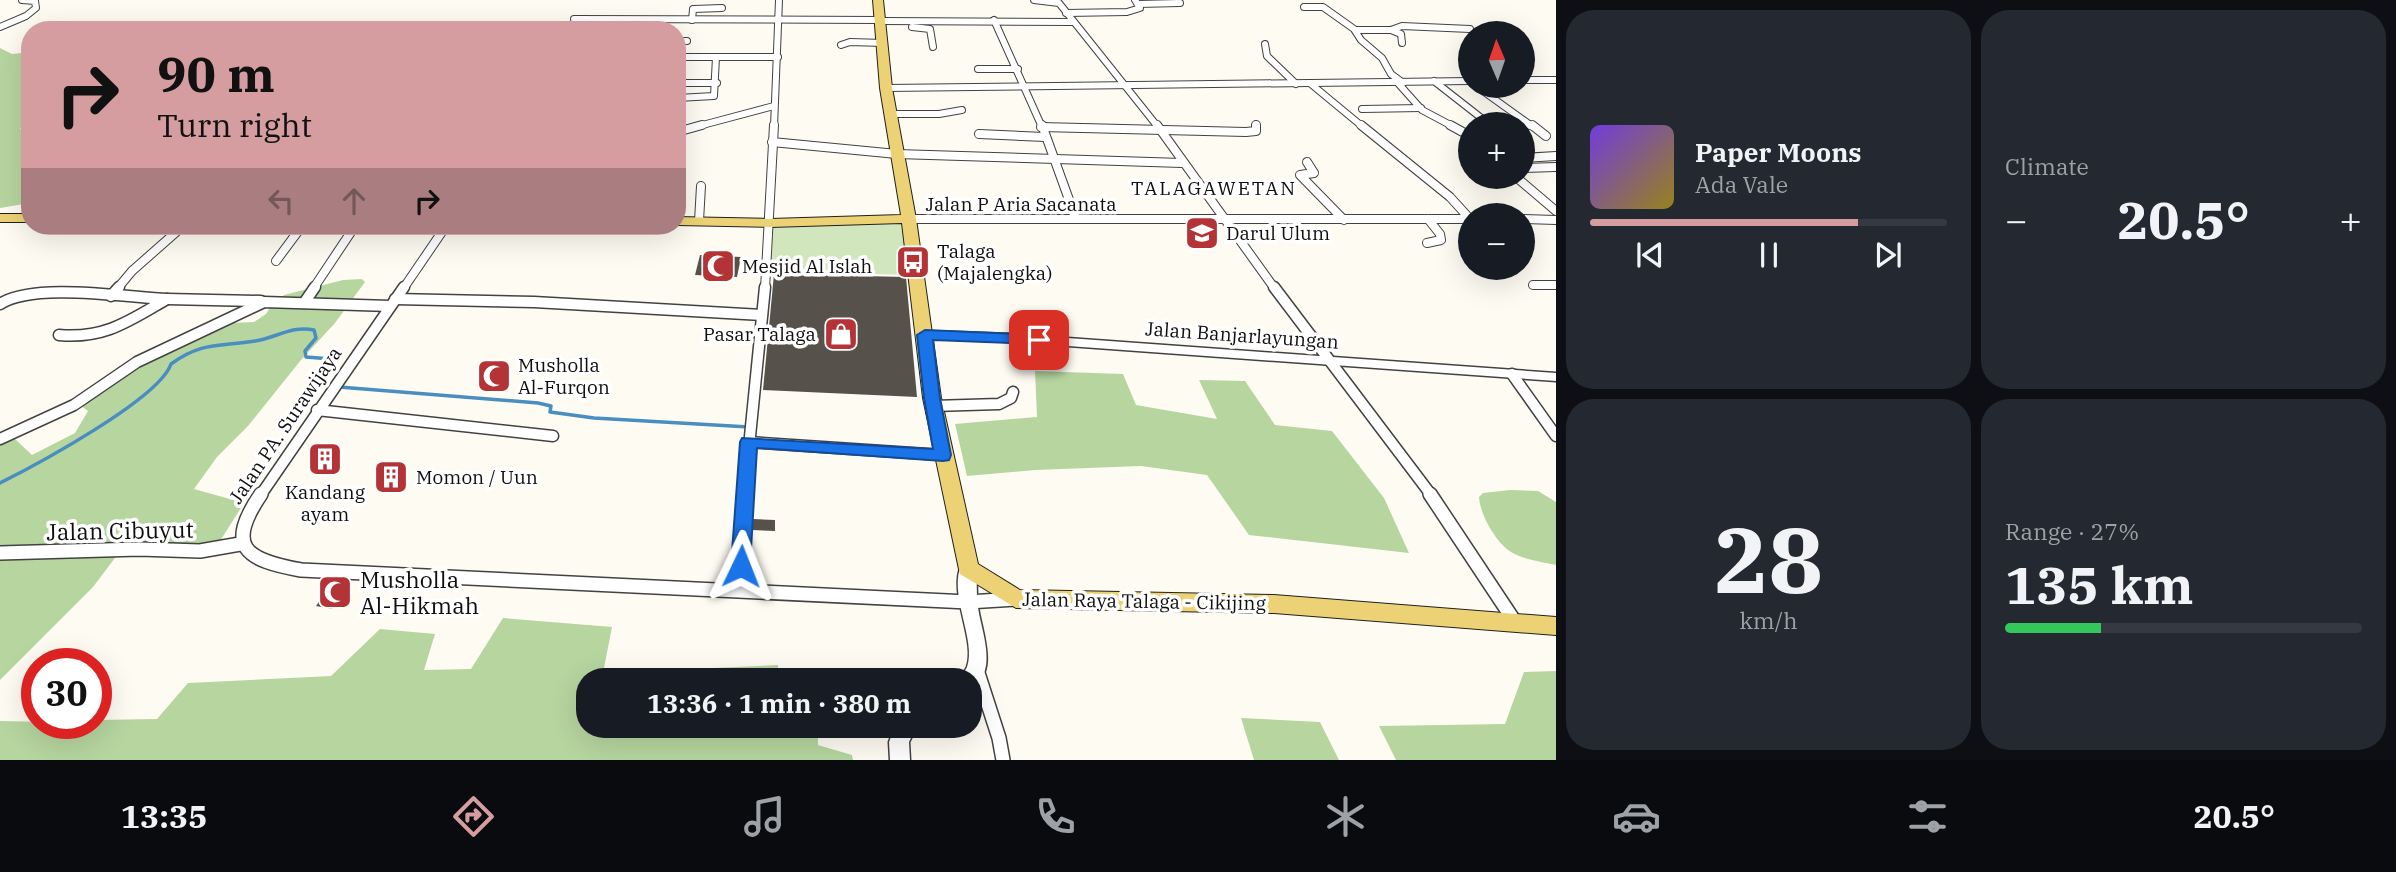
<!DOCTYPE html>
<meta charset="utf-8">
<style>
body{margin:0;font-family:"IBM Plex Serif",serif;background:#242831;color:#f1f3f6;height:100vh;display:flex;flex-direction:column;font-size:26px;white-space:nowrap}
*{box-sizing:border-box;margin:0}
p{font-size:23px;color:#9ea1a6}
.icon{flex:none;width:38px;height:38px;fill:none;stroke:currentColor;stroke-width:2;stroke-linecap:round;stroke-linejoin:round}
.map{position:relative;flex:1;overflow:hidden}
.panel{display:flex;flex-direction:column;gap:10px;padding:10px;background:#0d0f14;width:840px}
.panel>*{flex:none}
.banner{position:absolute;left:21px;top:21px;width:665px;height:214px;border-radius:28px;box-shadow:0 7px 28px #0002;background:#d59da0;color:#111;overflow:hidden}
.needle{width:46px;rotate:358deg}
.controls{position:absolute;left:1458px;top:21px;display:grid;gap:14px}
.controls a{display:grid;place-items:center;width:77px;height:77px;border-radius:50%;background:#171b24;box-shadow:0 7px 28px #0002;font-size:35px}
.speed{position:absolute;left:21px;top:648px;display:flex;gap:14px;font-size:35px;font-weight:700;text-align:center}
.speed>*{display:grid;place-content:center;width:91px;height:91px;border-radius:50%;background:#171b24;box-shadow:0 7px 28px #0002;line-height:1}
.speed .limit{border:10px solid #d22;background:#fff;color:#111}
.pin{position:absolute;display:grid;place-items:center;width:60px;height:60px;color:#fff;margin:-30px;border-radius:14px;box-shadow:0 4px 10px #0006}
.me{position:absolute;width:77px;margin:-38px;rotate:2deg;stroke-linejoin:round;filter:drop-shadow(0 0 5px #0008)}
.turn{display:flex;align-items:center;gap:24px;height:147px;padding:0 21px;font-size:32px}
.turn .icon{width:91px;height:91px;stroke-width:2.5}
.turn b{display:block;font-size:49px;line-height:60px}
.lanes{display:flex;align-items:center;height:66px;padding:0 21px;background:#0003;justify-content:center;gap:35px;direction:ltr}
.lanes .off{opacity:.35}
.big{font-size:52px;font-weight:700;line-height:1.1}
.panel .card{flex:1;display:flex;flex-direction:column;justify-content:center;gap:10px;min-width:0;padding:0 24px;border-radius:28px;background:#242831}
.panel .dial{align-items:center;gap:0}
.dial b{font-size:91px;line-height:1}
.song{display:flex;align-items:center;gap:21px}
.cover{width:84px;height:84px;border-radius:10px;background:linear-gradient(135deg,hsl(260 70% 55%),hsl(50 70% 35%))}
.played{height:7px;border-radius:4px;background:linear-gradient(90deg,#d59da0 75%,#363941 75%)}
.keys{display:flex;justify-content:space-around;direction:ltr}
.heat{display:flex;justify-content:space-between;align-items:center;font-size:38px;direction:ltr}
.charge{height:10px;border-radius:5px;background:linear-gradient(90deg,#34c759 27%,#363941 0)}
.panel .tiles{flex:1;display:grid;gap:10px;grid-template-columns:repeat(2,1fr)}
.trip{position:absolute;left:576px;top:668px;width:406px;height:70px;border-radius:28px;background:#171b24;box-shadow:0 7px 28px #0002;font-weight:700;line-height:70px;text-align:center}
.tabs{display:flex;height:112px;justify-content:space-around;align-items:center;background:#090b0e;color:#9ea1a6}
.tabs .icon{width:49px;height:49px}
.tabs .selected{color:#d59da0}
.tabs b{font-size:32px;color:#f1f3f6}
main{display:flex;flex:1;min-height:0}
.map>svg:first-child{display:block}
</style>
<main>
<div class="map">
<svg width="1556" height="760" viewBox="0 0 1556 760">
<rect width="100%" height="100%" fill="#fefcf2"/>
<path fill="#d2e6be" d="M771 219 907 221 908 275 770 271Z"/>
<g fill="#b6d59f">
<path d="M0 48 12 54 30 52V118L20 129 30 132V203L0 208Z"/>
<path d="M362 279 365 282 335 323 301 360 248 426 217 457 194 489 244 503 215 549 124 546 93 587 0 680V443L14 438 32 455 75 433 88 411 76 402 129 369 231 323 254 322 266 314 273 303 284 295 343 280Z"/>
<path d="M1035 371 1123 374 1136 405 1217 419 1199 380 1245 381 1275 425 1332 431 1384 498 1409 553 1249 535 1207 475 1141 466 1035 470 967 476 955 424 1037 417Z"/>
<path d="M1510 490 1538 491 1556 502V565C1542 562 1520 559 1508 550 1494 539 1480 514 1479 497L1483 493Z"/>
<path d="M503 618 612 627 603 673 778 665V681H588V726H818V745L852 755 853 760H0V721L96 723V720L157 719 188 683 331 676 380 629 435 634 424 670 471 669Z"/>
<path d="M1556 671V760H1396L1379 726 1505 724 1524 672Z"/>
<path d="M1241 718 1320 722 1339 760H1254Z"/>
</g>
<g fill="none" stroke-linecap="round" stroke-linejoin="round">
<g stroke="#498ec1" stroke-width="3.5">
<path d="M339 387 538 403 551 406 550 412 594 418 749 427"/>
<path d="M0 483C36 465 159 399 171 364 203 341 220 347 255 341 276 338 292 325 314 330L316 338 305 351 306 357 331 359 317 377 321 385 332 386"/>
</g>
</g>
<g fill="#57514c">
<path d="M700 255 741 257 737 277 695 275Z"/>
<path d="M774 274 906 277 917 397 763 390Z"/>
<path d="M391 467 404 468 390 488 378 487Z"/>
<path d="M753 519 775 520V531L752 530Z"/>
<path d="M334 581 351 582 332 609 316 606Z"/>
</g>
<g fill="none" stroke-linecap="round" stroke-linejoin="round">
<g stroke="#424242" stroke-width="8">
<g id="minor-far3">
<path d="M1034 0 1059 3 1158 127"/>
<path d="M1138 4 1180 3"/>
<path d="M1304 7H1323L1354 29 1361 40 1382 58 1391 74 1403 83"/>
<path d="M1066 13 1127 12 1140 8 1135 0"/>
<path d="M574 19 881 20"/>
<path d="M692 20 693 9 722 8"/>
<path d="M994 20 1042 127"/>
<path d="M882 21 1072 22"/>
<path d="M0 27 26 16 36 8 35 1 22 0"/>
<path d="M912 27 930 29 933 47"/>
<path d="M1355 30H1391L1402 26 1470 29"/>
<path d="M1391 30 1401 34 1402 43"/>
<path d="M677 41H687"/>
<path d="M1265 44 1267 56 1296 84"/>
<path d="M841 45 850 42 884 43"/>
<path d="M677 57H716"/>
<path d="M978 69H1018"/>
<path d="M1522 80H1556"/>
<path d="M1434 81 1489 124"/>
<path d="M1397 82 1422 110 1454 127"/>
<path d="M677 83H717"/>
<path d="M1311 84 1363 127"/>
<path d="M1476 86 1529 124"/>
<path d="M886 88 1470 81"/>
<path d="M677 98 714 96 716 57H778"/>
<path d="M1362 109 1421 108"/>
<path d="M890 114H939L962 110"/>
<path d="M1523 124 1534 127"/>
<path d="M695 127 774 106"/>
<path d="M774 127 779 0"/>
<path d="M1041 127H1046"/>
</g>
</g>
<g stroke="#424242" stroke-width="10">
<g id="minor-far2">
<path d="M1042 125 1076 219"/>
<path d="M1157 125 1275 289"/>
<path d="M1361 125 1450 197 1470 219"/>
<path d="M1450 125 1470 136"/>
<path d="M1532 125 1546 136"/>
<path d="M1041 127 1246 132 1256 131V125"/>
<path d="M677 132 702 125"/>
<path d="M979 134 1045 137"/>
<path d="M772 142 897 154 1182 163"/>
<path d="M1522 158 1556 156"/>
<path d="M1307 162 1314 173 1300 175 1344 220"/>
<path d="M1522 168 1556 167"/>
<path d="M1516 177 1556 211"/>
<path d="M909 219H1470"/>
<path d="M1522 219 1556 220"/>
<path d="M699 221 701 186"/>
<path d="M1427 243 1441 240 1440 234 1428 219"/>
<path d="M276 261 302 226"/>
<path d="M1533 285H1556"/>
<path d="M117 289 132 271 183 226"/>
<path d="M313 289 355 226"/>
<path d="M403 289 446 226"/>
<path d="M765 289 774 125"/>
</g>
</g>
<g stroke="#424242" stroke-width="13">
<g id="minor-far1">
<path d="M1274 287 1432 496"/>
<path d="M111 296 119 287"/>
<path d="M167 299 261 301"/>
<path d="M395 299 534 302 762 315"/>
<path d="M304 303 315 287"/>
<path d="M0 304C33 282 125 297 167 299 129 321 105 339 59 335"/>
<path d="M1512 374 1556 436"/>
<path d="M933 406 999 404 1011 398 1013 392"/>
<path d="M317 410 553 436"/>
<path d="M0 439 74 405 137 362 264 302 390 306"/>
<path d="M748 442 943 455"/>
<path d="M260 496 404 287"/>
<path d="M744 496 765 287"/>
</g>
</g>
<g stroke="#424242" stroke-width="16">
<g id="minor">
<path d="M261 494C225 547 245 560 301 570L968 602 1016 599"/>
<path d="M1430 494 1515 622"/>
<path d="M0 553 139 549 200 551 240 544"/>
<path d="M740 590 744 494"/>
<path d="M977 670 999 738 1003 760"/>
</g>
</g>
<g stroke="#424242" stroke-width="3">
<g id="tertiary">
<path d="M925 331 1012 334 1556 373V381L1012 342 920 338 918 335 920 332Z"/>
<path d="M968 561 974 563 977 568C977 581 976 594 978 607 981 631 1000 674 970 688V681H958C960 676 965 672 967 667 977 640 947 593 962 563Z"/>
<path d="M895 726H917L909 742 910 760H890L889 742Z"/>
</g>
</g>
<g stroke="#202020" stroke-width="2">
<g id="primary">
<path d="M873 0H883L892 88 916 219 941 398 978 564 1020 590 1274 595 1556 617V635L1274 613 1016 608 960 574 923 398 902 223 770 227 677 225V217L770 219 901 215 880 88Z"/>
<rect x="0" y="214" width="30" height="8"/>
</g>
</g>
<use href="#minor-far3" stroke="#fff" stroke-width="6"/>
<use href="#minor-far2" stroke="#fff" stroke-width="8"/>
<use href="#minor-far1" stroke="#fff" stroke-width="10"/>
<use href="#minor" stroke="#fff" stroke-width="13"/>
<use href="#tertiary" fill="#fff" fill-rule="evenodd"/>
<use href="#primary" fill="#ecd274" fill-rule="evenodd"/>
</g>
<path fill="#1a73e8" stroke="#114b97" stroke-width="2" d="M925 330 1039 335 1047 340 1039 344 933 340 940 398 951 455 949 460 943 461 757 448 750 566 747 571 741 573 734 571 731 566 740 442 742 438 933 449 924 398 917 335Z"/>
<defs>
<g id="university-square" transform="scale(1.75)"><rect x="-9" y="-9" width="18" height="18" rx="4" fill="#b33336" stroke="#fff"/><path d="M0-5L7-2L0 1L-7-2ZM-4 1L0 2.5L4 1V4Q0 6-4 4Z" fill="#fff"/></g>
<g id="bus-square" transform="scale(1.75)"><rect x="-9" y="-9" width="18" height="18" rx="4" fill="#b33336" stroke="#fff"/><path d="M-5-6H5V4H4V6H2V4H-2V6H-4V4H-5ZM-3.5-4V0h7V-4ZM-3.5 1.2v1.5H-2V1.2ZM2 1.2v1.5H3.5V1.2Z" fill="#fff"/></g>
<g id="mosque-square" transform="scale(1.75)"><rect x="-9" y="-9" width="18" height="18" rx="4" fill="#b33336" stroke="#fff"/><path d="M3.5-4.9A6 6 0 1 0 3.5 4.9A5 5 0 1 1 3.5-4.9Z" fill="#fff"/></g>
<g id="shop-square" transform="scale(1.75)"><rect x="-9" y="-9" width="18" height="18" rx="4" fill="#b33336" stroke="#fff"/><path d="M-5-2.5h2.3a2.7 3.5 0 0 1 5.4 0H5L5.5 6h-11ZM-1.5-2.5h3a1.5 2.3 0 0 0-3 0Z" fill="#fff"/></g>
<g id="building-square" transform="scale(1.75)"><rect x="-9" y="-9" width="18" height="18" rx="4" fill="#b33336" stroke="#fff"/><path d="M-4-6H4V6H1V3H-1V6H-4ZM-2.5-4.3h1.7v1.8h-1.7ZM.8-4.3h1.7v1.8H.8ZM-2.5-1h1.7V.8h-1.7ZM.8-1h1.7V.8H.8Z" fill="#fff"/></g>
</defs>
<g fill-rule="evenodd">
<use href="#university-square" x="1202" y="233"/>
<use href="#bus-square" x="913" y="262"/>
<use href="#mosque-square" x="718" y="266"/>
<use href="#shop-square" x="841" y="334"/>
<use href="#mosque-square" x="494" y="376"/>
<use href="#building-square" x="325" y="459"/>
<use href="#building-square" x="391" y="477"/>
<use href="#mosque-square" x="335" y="592"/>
</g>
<g text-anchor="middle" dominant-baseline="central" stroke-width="7" stroke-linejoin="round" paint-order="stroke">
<g font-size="19" letter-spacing="2" fill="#0f0f0f" stroke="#fff">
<text x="1214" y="188">TALAGAWETAN</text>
</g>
<g font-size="19" fill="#0f0f0f" stroke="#fff">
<text x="1021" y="204">Jalan P Aria Sacanata</text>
<text transform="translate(1242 335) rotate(4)">Jalan Banjarlayungan</text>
<text transform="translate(285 425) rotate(-56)">Jalan PA. Surawijaya</text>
<text transform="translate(1144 601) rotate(1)">Jalan Raya Talaga - Cikijing</text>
</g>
<g font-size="19" fill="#0f0f0f" stroke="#fff" text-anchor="start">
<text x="1226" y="233">Darul Ulum</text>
<text x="937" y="251">Talaga<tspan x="937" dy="22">(Majalengka)</tspan></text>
<text x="742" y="266">Mesjid Al Islah</text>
<text x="816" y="334" text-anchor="end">Pasar Talaga</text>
<text x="518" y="365">Musholla<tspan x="518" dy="22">Al-Furqon</tspan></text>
<text x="416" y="477">Momon / Uun</text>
<text x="325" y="492" text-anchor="middle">Kandang<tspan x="325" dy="22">ayam</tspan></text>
</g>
<g font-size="23" fill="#0f0f0f" stroke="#fff">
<text transform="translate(120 530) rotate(-1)">Jalan Cibuyut</text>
</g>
<g font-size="23" fill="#0f0f0f" stroke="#fff" text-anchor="start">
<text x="360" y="579">Musholla<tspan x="360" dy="26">Al-Hikmah</tspan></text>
</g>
</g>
</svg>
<div class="controls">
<a><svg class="needle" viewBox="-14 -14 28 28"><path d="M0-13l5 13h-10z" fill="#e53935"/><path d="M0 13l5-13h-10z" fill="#9ea1a6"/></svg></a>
<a>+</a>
<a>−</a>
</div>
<div class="speed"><div class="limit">30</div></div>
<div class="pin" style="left:1039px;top:340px;background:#d93025"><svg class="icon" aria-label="arrive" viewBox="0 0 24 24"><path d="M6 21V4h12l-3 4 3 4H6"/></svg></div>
<svg class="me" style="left:741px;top:566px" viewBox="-20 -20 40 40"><path d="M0-17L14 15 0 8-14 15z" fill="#1a73e8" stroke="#fff" stroke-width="4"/></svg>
<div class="trip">13:36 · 1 min · 380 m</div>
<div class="banner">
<div class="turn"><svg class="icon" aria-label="right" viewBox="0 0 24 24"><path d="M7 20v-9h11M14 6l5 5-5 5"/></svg><div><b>90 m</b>Turn right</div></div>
<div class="lanes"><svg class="icon off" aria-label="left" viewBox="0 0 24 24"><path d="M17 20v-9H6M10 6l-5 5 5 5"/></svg><svg class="icon off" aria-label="ahead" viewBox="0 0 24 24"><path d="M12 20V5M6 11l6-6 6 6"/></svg><svg class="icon" aria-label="right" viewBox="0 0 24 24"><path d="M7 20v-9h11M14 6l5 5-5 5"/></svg></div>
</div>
</div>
<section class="panel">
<div class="tiles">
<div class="card">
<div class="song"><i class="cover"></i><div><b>Paper Moons</b><p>Ada Vale</p></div></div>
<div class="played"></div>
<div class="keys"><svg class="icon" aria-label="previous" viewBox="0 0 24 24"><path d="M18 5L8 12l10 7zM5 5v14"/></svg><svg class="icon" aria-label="pause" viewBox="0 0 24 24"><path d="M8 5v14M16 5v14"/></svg><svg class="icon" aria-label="next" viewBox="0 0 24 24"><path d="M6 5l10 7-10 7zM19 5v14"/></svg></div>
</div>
<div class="card"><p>Climate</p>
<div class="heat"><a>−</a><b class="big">20.5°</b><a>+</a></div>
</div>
<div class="card dial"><b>28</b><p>km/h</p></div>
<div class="card"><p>Range · 27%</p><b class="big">135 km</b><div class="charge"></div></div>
</div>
</section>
</main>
<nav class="tabs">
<b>13:35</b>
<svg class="icon selected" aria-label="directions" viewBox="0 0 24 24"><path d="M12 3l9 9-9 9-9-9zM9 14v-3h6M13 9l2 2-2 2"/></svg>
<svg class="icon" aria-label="music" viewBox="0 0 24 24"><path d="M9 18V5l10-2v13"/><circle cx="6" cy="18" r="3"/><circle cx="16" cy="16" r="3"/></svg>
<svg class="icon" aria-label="phone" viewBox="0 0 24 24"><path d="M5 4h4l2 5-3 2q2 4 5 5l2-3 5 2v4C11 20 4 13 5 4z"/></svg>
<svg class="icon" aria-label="climate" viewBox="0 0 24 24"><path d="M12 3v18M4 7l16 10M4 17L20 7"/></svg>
<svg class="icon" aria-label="car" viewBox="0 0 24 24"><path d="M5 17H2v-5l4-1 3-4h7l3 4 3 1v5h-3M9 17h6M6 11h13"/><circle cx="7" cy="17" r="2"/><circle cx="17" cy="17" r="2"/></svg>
<svg class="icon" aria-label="filters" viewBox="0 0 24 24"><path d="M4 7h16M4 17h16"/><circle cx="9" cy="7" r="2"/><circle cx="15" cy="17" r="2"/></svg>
<b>20.5°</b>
</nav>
